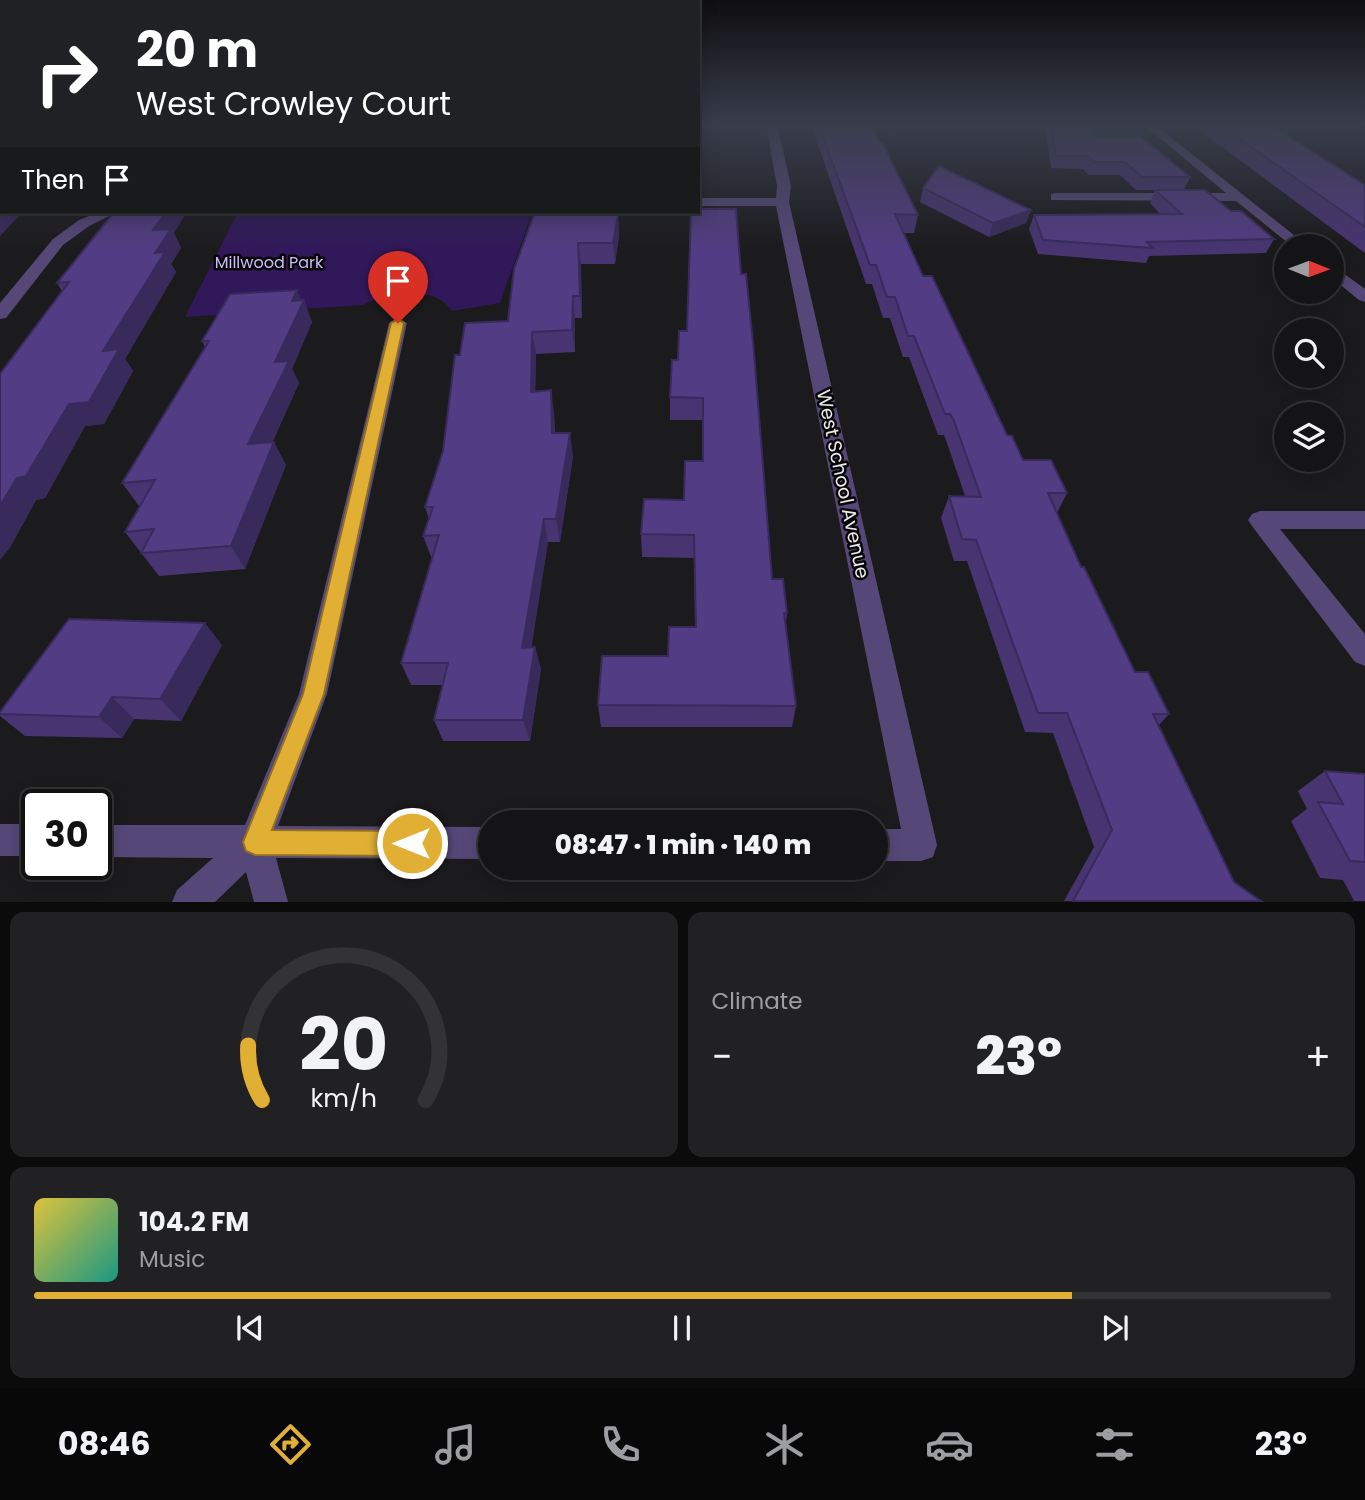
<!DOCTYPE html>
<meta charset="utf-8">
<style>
body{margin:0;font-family:Poppins,sans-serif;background:#212123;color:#f1f3f6;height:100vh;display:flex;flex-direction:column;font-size:26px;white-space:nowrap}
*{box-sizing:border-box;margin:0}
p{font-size:23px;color:#9d9ea1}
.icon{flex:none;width:38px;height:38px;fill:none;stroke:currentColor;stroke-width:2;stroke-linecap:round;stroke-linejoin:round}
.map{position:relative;height:902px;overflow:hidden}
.drawer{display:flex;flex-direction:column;gap:10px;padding:10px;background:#0b0b0c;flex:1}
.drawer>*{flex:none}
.banner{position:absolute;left:0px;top:0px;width:700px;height:214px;box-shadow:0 4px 18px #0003,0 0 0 2px #333335;background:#202124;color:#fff;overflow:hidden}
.needle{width:46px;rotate:91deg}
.tools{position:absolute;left:1274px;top:234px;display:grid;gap:14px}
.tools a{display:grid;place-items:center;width:70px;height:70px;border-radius:50%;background:#141416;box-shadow:0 4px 18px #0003,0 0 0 2px #333335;font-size:35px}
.speed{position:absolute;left:21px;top:789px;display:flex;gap:14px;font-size:35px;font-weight:700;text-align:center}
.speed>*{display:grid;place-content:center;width:91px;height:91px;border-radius:50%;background:#141416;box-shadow:0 4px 18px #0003,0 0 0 2px #333335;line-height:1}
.speed .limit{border:4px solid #111;border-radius:10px;background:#fff;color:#111}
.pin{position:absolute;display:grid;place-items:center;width:60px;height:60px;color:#fff;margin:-72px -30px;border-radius:50% 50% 50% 0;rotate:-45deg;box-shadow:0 0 7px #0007}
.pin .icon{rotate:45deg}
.me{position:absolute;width:77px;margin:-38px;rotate:270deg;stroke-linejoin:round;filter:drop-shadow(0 0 5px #0008)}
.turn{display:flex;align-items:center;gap:24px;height:147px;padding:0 21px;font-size:32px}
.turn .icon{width:91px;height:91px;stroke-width:2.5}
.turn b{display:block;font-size:49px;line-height:60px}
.then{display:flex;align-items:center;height:66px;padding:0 21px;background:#0003;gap:14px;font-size:26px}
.big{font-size:52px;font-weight:800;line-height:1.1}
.drawer .card{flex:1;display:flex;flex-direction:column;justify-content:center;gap:10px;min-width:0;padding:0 24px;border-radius:14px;background:#212123}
.drawer .dial{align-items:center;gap:0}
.dial svg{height:182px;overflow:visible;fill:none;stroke:#333335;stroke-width:7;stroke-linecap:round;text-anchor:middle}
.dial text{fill:#f1f3f6;stroke:none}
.song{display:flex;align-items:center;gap:21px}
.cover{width:84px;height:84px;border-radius:10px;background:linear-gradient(135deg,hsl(50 70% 55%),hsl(170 70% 35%))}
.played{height:7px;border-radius:4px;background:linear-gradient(90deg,#e1af34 80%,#333335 80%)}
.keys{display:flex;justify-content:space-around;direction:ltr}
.heat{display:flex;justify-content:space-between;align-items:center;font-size:38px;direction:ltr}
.drawer .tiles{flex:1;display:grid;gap:10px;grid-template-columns:1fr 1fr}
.card:last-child{grid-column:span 2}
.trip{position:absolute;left:478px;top:810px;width:410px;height:70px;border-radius:35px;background:#141416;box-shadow:0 4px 18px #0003,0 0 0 2px #333335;font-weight:800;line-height:70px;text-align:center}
.tabs{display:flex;height:112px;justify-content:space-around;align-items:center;background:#080809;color:#9d9ea1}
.tabs .icon{width:49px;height:49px}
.tabs .on{color:#e1af34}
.tabs b{font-size:32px;color:#f1f3f6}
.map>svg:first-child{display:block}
</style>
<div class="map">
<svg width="1365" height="902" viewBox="0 0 1365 902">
<rect width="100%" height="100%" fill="#1b1a1d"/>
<path fill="#31185a" d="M238 212 532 213 500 303 452 311C433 283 388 294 362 305L185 317Z"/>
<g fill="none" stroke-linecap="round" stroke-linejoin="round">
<g fill="#554878" fill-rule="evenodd">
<path d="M888 124H898L901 128 892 130Z"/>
<path d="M989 124H999L1000 125 995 128Z"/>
</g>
<g fill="#554878" fill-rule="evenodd">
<path d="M766 124H777L791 186 789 202 937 845 933 857 921 861H875V829H901L776 206H698V198H776L777 186Z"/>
<path d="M1143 124H1154L1309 247H1293L1236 201 1051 200V194L1056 193H1226Z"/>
<path d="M99 212H117L89 226 63 245 6 318 0 319V303L53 239 79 220Z"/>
<path d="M1332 265 1365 289V302L1359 300 1332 278Z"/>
<path d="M398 318 407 323 327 694 278 826 490 827V859L276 858 288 902H254L246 872 215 902H172L177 890 213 858 96 857V825H245L299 694 389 323Z"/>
<path d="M1260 511H1365V529H1280L1365 634V666L1355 662 1252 526 1248 520 1252 514Z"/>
<rect x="0" y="824" width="37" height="32"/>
</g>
</g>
<g fill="#473471">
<path d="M812 123H870L879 142 918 215 914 233H903L923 276 1007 435 1023 460 1067 493 1057 513 1081 567 1135 672 1169 714 1159 725 1234 882 1261 901H1064L1094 847 1053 733 1025 732 967 561H954L941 518 949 496H965L947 443 944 435H938L909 357H903L890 318H883L872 284H866L812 127Z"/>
<path d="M1045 123H1092L1095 136 1190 177 1184 190 1231 211 1274 239 1266 253 1149 256 1146 263 1038 254 1029 229 1034 215H1161L1150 203 1155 190H1136L1120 175H1089L1083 169 1051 168Z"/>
<path d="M1190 123H1267L1365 185V253Z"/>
<path d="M923 188 1031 210 1026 223 989 237 920 202Z"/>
<path d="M535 212H568V215H618L619 235 615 264H581L582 318H575V352L536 354 535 391 554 413 555 433 573 456 560 542H548L531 647H535L541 669 530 741H443L434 720 442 685H411L401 663 432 559 423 536 429 519 425 507 443 451 460 355 508 321Z"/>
<path d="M174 233 181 248 171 264 176 272 125 359 133 371 104 424 85 426 45 498 36 500 9 549 62 291 57 283Z"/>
<path d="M741 274 772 579 787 613 786 623 796 706 792 727H601L598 705 668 656 695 627 694 558 642 557 641 534 684 500 702 461V420H670V397L678 360 687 331Z"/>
<path d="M301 300 312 322 292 369 299 383 272 443 286 465 245 569 159 576 125 532 140 506H139L122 483 205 347 202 341Z"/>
<path d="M222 645 181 721 134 719 122 738 25 736 0 716V712Z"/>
<path d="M1325 771 1365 774V901H1354L1343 880 1320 878 1291 821 1307 809 1298 791Z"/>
</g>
<g fill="#392a5c">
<path d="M2 207V212H23L0 236V209Z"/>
<path d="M1031 210 1026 223 989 237 993 223Z"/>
<path d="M166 212H187L174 233 181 248 171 264 176 272 125 359 133 371 104 424 85 426 45 498 36 500 9 549 0 560V506L17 478 69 404 103 351 155 253 153 230Z"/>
<path d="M618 215 619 235 615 264 613 243Z"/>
<path d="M578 243 581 264 582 318 580 296Z"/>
<path d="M297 290 302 303 304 300 312 322 292 369 299 383 260 467 248 444 275 362 292 301Z"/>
<path d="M573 296 575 318V352L572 330Z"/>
<path d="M532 332 536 354 535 414 531 392Z"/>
<path d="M551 390 554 413 555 456 552 433Z"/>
<path d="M570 433 573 456 560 542 556 519Z"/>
<path d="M274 442 286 465 245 569 231 546Z"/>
<path d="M544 519 548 542 528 670 522 648Z"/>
<path d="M205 623 222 645 181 721 160 699Z"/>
<path d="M535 647 541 669 530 741 523 720Z"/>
<path d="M112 697 134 719 122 738 99 717Z"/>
</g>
<g fill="#523c83" stroke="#392a5c" stroke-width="2">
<path d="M0 123H2V207L0 209Z"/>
<path d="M818 123H870L879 142H882L918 215 895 214 923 276H932L1007 435 1012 436 1023 460H1051L1067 493H1048L1081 567H1084L1135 672H1148L1169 714H1153L1234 882 1261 901H1073L1112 830 1067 713H1038L976 540 962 539 949 496 981 497 954 421 950 414H945L914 336H908L895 297H887L876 265H870Z"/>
<path d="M1051 123H1092L1095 136H1140L1190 177H1142L1125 162H1094L1088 156H1056Z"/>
<path d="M1217 123H1267L1365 185V227Z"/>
<path d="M939 166 1031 210 993 223 923 188Z"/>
<path d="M1155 190H1205L1231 211H1241L1274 239 1147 242 1153 248 1043 240 1034 215 1182 214Z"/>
<path d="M698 209H736L741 274H746L754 353 772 579H783L787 613H784L796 706 598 705 602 656H668L669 627H696L694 535 641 534 644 499 684 500 685 461H703V398L670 397 672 360H678L679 331H687L691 212H698Z"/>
<path d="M114 212H166L153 230 171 229 155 253 165 252 103 351 119 349 89 402 69 404 26 476 17 478 0 506V374L69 282 57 283Z"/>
<path d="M535 212H565V215H618L613 243H578L580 296H573L572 330 532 332 531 392 551 390 552 433H570L556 519H544L522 648 535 647 523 720H434L448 663H401L439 535 423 536 433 507H425L443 451 455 355H460L465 323 508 321 514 269Z"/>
<path d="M297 290 292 301 304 300 275 362 289 361 248 444 274 442 231 546 141 553 154 529 125 532 155 480 122 483 209 341H202L230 294Z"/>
<path d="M69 619 205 623 160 699 112 697 99 717 0 714V712Z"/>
<path d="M1325 771 1365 774V862L1350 861 1318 802 1343 804Z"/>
</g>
<linearGradient id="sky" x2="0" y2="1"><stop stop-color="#0f0e10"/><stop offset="0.5" stop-color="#393e4c"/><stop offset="1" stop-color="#393e4c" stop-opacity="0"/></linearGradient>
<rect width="1365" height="250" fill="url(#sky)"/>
<path fill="#e1af34" stroke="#927222" stroke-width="2" d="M398 319 404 323 324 694 272 830 412 831 420 834 424 843 420 852 412 856 255 855 246 851 243 842 303 694 391 323Z"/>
<g text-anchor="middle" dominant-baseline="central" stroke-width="5" stroke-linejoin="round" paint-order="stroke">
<g font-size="16" fill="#cabbf9" stroke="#060607">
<text x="269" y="262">Millwood Park</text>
</g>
<g font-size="19" fill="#eaeaec" stroke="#060607">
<text transform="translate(843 484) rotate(78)">West School Avenue</text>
</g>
</g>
</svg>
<div class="tools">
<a><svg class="needle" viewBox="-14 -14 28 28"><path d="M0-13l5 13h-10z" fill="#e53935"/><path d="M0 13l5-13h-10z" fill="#9d9ea1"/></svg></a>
<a><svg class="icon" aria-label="search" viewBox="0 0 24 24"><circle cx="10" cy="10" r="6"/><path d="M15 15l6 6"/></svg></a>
<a><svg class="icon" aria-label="layers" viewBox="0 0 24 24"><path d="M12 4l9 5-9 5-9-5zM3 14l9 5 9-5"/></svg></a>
</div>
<div class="speed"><div class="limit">30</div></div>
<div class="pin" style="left:398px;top:323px;background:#d93025"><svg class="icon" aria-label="arrive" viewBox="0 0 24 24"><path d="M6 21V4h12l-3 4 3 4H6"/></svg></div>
<svg class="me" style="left:412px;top:843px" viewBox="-20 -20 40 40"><circle r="17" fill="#e1af34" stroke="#fff" stroke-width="3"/><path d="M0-11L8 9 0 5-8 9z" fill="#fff"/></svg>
<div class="trip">08:47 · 1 min · 140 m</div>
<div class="banner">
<div class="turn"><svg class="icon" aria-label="right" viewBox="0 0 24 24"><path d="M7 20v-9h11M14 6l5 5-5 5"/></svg><div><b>20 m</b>West Crowley Court</div></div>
<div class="then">Then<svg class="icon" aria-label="arrive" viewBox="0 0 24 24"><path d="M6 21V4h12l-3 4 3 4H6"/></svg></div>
</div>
</div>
<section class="drawer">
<div class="tiles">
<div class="card dial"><svg viewBox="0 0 100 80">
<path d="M14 69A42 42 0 1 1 86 69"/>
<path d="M14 69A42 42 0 0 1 8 45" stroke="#e1af34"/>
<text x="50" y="56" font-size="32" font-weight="700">20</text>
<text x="50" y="72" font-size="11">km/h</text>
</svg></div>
<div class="card"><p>Climate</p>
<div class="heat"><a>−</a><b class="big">23°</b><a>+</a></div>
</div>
<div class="card">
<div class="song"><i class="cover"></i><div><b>104.2 FM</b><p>Music</p></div></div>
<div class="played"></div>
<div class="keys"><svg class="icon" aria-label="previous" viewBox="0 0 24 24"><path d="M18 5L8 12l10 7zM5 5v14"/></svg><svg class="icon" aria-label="pause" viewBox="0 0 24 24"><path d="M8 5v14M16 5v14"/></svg><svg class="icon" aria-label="next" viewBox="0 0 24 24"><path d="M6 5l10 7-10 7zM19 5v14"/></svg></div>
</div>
</div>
</section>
<nav class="tabs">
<b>08:46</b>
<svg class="icon on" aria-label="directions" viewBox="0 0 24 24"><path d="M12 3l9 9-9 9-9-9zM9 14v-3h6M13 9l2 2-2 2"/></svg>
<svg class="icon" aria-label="music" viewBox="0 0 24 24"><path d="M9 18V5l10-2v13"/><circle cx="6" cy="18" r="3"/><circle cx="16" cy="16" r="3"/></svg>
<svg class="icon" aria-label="phone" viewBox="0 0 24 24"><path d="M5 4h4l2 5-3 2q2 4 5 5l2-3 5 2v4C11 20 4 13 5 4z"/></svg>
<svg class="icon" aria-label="climate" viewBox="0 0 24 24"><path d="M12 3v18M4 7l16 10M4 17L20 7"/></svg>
<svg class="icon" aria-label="car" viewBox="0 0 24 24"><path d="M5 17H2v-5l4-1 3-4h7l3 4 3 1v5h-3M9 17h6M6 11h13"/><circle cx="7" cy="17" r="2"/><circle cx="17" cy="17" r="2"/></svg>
<svg class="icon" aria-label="filters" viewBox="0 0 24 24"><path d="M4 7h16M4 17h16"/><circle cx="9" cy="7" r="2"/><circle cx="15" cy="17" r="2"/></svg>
<b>23°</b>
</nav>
